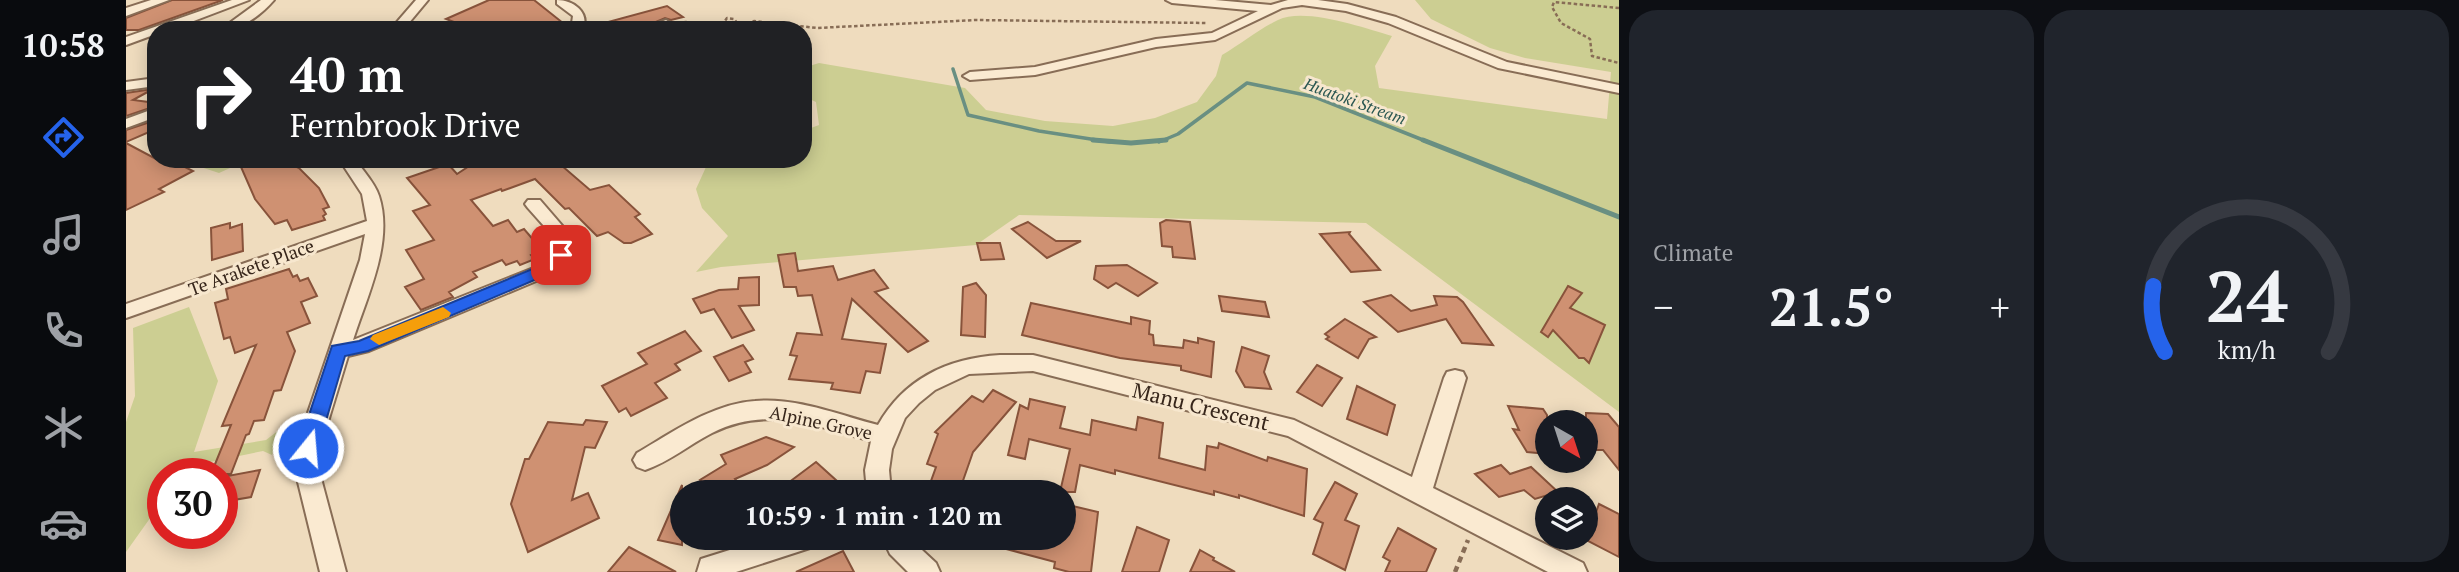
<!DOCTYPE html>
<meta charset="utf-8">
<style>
body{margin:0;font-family:"PT Serif",serif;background:#20242c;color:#f1f3f6;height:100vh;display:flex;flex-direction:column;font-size:26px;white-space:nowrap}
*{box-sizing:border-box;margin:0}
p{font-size:23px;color:#9ea1a6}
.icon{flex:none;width:38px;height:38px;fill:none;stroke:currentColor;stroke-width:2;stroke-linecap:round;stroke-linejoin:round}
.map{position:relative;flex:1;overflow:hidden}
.sheet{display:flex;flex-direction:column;gap:10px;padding:10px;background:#0d0f14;width:840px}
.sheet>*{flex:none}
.hud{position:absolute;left:21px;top:21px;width:665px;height:147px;border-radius:28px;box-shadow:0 4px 18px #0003;background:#202124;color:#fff;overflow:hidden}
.needle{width:46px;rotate:141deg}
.fabs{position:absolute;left:1409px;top:410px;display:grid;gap:14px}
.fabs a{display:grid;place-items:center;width:63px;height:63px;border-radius:50%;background:#171b24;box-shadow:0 4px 18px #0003;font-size:35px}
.speed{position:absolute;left:21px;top:458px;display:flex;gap:14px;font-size:35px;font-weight:700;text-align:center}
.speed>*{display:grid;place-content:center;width:91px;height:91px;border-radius:50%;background:#171b24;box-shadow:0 4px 18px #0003;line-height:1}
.speed .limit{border:10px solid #d22;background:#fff;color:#111}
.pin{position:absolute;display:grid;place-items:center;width:60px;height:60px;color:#fff;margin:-30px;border-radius:14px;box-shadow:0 4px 10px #0006}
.me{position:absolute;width:77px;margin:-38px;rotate:17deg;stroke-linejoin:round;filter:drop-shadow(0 0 5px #0008)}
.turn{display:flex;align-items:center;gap:24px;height:147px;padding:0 28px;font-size:32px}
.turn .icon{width:91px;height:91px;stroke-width:2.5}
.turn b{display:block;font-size:49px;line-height:60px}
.big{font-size:52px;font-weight:600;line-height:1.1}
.sheet .card{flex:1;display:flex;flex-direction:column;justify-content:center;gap:10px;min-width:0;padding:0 24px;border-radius:28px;background:#20242c}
.sheet .dial{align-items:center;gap:0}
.dial svg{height:182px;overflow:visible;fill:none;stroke:#363941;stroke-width:7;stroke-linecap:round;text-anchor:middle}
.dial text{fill:#f1f3f6;stroke:none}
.heat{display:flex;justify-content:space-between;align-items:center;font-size:38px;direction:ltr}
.sheet .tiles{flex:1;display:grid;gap:10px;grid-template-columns:repeat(2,1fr)}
.trip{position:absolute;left:544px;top:480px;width:406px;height:70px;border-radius:35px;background:#171b24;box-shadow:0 4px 18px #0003;font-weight:600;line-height:70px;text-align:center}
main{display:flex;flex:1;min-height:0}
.tab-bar{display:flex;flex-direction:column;width:126px;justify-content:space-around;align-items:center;background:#090b0e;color:#9ea1a6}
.tab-bar .icon{width:49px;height:49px}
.tab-bar .on{color:#2563eb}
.tab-bar b{font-size:32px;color:#f1f3f6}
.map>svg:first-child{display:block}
</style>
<main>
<nav class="tab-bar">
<b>10:58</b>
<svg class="icon on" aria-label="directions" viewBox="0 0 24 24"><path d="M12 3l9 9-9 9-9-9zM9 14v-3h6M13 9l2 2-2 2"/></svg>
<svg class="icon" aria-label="music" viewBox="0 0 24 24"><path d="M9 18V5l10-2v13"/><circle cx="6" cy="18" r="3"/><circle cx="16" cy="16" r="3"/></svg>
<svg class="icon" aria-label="phone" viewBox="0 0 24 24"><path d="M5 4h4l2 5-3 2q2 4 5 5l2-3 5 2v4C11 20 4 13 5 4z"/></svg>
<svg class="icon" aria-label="climate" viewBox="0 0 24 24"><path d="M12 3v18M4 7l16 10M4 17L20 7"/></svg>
<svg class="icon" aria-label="car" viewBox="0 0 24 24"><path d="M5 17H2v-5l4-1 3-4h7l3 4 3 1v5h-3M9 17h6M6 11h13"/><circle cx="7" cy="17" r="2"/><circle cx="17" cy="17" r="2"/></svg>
</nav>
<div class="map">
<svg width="1493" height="572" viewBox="0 0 1493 572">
<rect width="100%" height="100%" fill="#efdcbe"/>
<g fill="#ccce92">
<path d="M1289 0H1493V412L1240 223 893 215 850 245 595 267 570 272 602 236 576 208 570 189 580 167 602 159H677V131L693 125 690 102 677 96V68L693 63 839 88 860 110 919 121 987 126 1029 118 1071 102 1090 76 1096 55C1115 44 1133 29 1152 20 1179 7 1238 28 1266 36L1249 66 1253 88 1481 119 1485 72 1399 58 1364 48 1305 19Z"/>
<path d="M50 159H124L93 173Z"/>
<path d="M63 307 92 381 68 452 140 440 153 430 146 455 137 451 60 467 55 474H37V500L0 552V422L9 396 7 328Z"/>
</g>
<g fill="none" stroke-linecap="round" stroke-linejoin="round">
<g stroke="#698f82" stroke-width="3.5">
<path d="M827 69 842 115 913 131 984 142"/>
<path d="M1033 142 1052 134 1121 83 1189 97 1302 142"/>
</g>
<g stroke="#698f82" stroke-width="5">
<path d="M967 140 1005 143 1040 140"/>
<path d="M1297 140 1493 217"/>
</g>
</g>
<g fill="#cf9172" stroke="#88533b" stroke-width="2">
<path d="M46 0H97L13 30H0V18Z"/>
<path d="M363 0H408L437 23 413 30H349L320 19Z"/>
<path d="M541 6 557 17 545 20 539 18 511 30H471V25Z"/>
<path d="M27 89 7 100 30 103V106L0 116V93Z"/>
<path d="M30 120V129L0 142V130Z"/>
<path d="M0 143 30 159H43L67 171 33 189 38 192 0 210Z"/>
<path d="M131 159H155L173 168 193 188 203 207 197 209 200 214 197 216 199 220 166 230 161 220 149 224 129 199 115 167Z"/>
<path d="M354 159H428L464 190 483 185 514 214 509 217 526 234 505 243H498L482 232 471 236 443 208 439 209 409 179 376 191 375 189 345 200 367 226 382 220 391 232 398 229 416 250 405 255 409 259 394 265 391 261 380 265 376 260 347 272 351 277 323 292 327 297 295 310 279 287 298 279 280 250 308 240 287 211 304 205 281 178 322 164 331 174Z"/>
<path d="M1040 220 1064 222 1069 259 1047 257 1046 247 1036 246 1034 223Z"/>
<path d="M902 222 930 241H955L921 258 886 229Z"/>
<path d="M104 223V228L116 224 117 251 86 260 85 228Z"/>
<path d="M1224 232 1223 234 1254 270 1225 272 1194 234Z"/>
<path d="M851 243H874L878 259 855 260Z"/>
<path d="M669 253 672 271 707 266 712 280 748 270 762 288 749 292 802 341 782 352 726 299 716 339 760 344 754 373 740 371 734 393 705 389 707 383 663 379 671 356 664 355 671 333 696 335 686 295 672 296 670 287H658L652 255Z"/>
<path d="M1001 265 1031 283 1012 296 990 283 982 288 968 279 970 266Z"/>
<path d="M163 269 167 277 171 275 174 281 182 278 191 296 175 302 184 323 161 332 169 351 155 390 148 391 138 420 128 421 123 434 120 435 105 474H85L105 425 96 426 130 345 109 353 104 337 98 339 89 303 102 299 100 289Z"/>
<path d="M633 277V305L613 306 628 330 606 338 588 309 575 313 567 299 593 290 612 289 613 278Z"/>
<path d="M850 283 860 295 859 337 835 335 837 287Z"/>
<path d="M1442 286 1456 293 1444 308 1479 325 1463 363 1458 358H1453L1427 330 1422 337 1415 332Z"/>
<path d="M1265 295 1285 311 1311 305 1308 296 1331 297 1337 302 1367 345 1336 343 1320 319 1272 332 1238 302Z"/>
<path d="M1093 296 1139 302 1143 317 1096 311Z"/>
<path d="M905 303 1005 324V317L1024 321 1023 334 1027 335 1028 345 1057 348 1058 340 1072 343V338L1088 342 1085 377 1055 370V366L994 358 896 335Z"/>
<path d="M1219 319 1250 337 1243 339 1232 358 1200 339 1203 337 1199 334Z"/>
<path d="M559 331 575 351 549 364 554 370 529 383 541 398 505 416 500 408 493 412 476 386 521 364 512 353Z"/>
<path d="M617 345 627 359 619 362 625 372 603 381 588 357Z"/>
<path d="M1116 347 1143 356 1138 372 1145 389 1119 387 1110 371Z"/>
<path d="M1191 365 1216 378 1196 406 1171 392Z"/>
<path d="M1231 386 1269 405 1261 435 1221 419Z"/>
<path d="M867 390 890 402 847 452 833 492H801L810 467 801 464 812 434 809 432 846 396 857 402Z"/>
<path d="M904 399 939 407 934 428 964 435 966 420 1010 430 1012 417 1037 423 1033 458 1079 470 1081 446 1092 448 1093 443 1141 461 1142 457 1181 469 1178 516 1113 495V498L1088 491V495L989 470V474L954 465 949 492H934L944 449 903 439 899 459 882 455 894 405 902 409Z"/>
<path d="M1382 406 1417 409 1421 415V454L1401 452 1387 429 1393 430Z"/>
<path d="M1460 413 1482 414 1493 427V470L1477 450H1466L1460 441Z"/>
<path d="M460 420 481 422 469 448 459 447 446 500 462 493 473 518 402 552 385 504 399 459H403L422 422 457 425Z"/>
<path d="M640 437 668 447 641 465 609 479 613 484 602 492H585L574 480 600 464 595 455Z"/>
<path d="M690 462 711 481 696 492H650Z"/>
<path d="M1375 465 1384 474 1405 467 1432 492 1409 499 1398 490 1373 497 1349 474Z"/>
<path d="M134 470 125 497 96 502V477Z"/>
<path d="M1209 482 1231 494 1219 520 1233 526 1219 570 1187 554 1197 523 1188 519Z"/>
<path d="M556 485V545L532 540 536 531Z"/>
<path d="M938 504 972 512 965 572H943L928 568 929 562 854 542V537H938Z"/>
<path d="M1473 504 1493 514V557L1460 540V520L1466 523Z"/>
<path d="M1011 527 1043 540 1033 572H996Z"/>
<path d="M1272 528 1310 549 1300 572H1259L1264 561 1257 557Z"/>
<path d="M503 547 550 572H482Z"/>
<path d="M1074 550 1088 558 1087 560 1109 572H1064Z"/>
<path d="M717 551 728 572H670Z"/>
</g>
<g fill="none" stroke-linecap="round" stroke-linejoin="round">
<g stroke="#886d56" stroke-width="4">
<g id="minor">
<path d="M25 0H43L0 16V8Z"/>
<path d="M106 0H123L44 30H30V34L0 45V37Z"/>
<path d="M135 0H148C134 16 115 30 94 30Z"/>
<path d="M290 0H302L277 30H264Z"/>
<path d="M431 0C447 0 464 12 457 30H445L447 16 431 4Z"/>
<path d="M1040 0H1089L1145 5 1162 0H1192L1221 4 1270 17 1381 62 1493 85V93L1372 68 1262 23 1220 11 1176 5 1156 8 1089 40 1030 47 909 75 844 80 837 76 844 72 909 67 1030 39 1086 33 1132 11 1046 3Z"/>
<path d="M540 20 546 24 544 27 513 30Z"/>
<path d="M30 78V86L0 90V82Z"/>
<path d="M30 108V117L0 128V119Z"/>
<path d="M213 159H229C237 171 249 183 253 196 268 242 241 296 227 340L420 263 434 244 402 208 399 204 402 200H414L452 244 434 271 243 351 222 356 194 448 196 482 220 572H194L172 482 170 448 234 260 239 234 0 318V304L241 221 236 194Z"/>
<path d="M874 355H907L1168 420 1286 477 1318 378 1321 372 1329 370 1337 372 1340 378 1307 488 1457 563 1461 572H1422L1162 436 907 371 843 374 809 390 793 403 779 418 766 449 763 470 765 492H741L739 470 745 441C690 426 641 405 586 433 564 444 543 462 519 470L511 467 507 460 511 453C547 432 586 404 629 401 670 397 713 415 752 425 778 379 822 358 874 355Z"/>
<path d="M645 537H697L693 545 610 572H571L575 559Z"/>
<path d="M756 537H782L810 563 814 572H782L764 554Z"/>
</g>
</g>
<g stroke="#886d56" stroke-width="2.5" stroke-dasharray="3.5 2.5" stroke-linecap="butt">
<path d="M1493 8 1428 2 1426 7 1435 23 1464 39 1466 56 1493 63"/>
<path d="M552 23 560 22 578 30"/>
<path d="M600 30 596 25 601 18 608 19 615 28 622 30"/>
<path d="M632 30 625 23 628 21 691 28 850 20 1080 23"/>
</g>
<path stroke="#886d56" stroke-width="4.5" stroke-dasharray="6 4.5" stroke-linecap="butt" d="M1329 572 1342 540"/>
<use href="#minor" fill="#faead1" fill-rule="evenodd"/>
</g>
<path fill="#2563eb" stroke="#184099" stroke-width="2" d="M435 251 442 255 432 270 242 351 219 356 192 448 189 454 182 456 175 454 172 448 206 346 233 341 421 263 429 252Z"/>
<path fill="#f59e0b" d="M317 307 325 313 323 317 253 345 244 339 247 335Z"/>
<g text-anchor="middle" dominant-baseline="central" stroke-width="6" stroke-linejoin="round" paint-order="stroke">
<g font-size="16" font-style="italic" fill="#2a5751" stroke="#f7e7ce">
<text transform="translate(1229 101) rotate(20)">Huatoki Stream</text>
</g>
<g font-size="18" fill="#37261b" stroke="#f7e7ce">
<text transform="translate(125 267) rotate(-20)">Te Arakete Place</text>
<text transform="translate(695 422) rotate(12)">Alpine Grove</text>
</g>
<g font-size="21" fill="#37261b" stroke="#f7e7ce">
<text transform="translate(1075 406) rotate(14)">Manu Crescent</text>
</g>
</g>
</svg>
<div class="fabs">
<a><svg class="needle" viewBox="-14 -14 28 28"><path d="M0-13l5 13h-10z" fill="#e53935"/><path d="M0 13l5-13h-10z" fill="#9ea1a6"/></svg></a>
<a><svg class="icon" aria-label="layers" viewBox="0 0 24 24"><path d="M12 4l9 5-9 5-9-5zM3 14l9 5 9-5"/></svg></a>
</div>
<div class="speed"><div class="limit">30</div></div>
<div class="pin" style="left:435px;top:255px;background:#d93025"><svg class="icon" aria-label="arrive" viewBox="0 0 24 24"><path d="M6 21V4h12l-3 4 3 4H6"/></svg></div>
<svg class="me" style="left:182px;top:448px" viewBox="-20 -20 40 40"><circle r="17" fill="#2563eb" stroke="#fff" stroke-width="3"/><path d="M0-11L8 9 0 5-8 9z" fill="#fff"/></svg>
<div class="trip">10:59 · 1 min · 120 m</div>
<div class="hud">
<div class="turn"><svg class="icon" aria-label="right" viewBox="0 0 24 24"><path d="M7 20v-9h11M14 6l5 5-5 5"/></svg><div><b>40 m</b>Fernbrook Drive</div></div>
</div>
</div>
<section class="sheet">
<div class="tiles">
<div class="card"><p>Climate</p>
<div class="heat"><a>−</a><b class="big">21.5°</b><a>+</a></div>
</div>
<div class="card dial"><svg viewBox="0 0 100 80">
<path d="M14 69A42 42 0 1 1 86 69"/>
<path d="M14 69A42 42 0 0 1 9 40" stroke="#2563eb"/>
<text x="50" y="56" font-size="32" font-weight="700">24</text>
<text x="50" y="72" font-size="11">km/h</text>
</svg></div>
</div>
</section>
</main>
